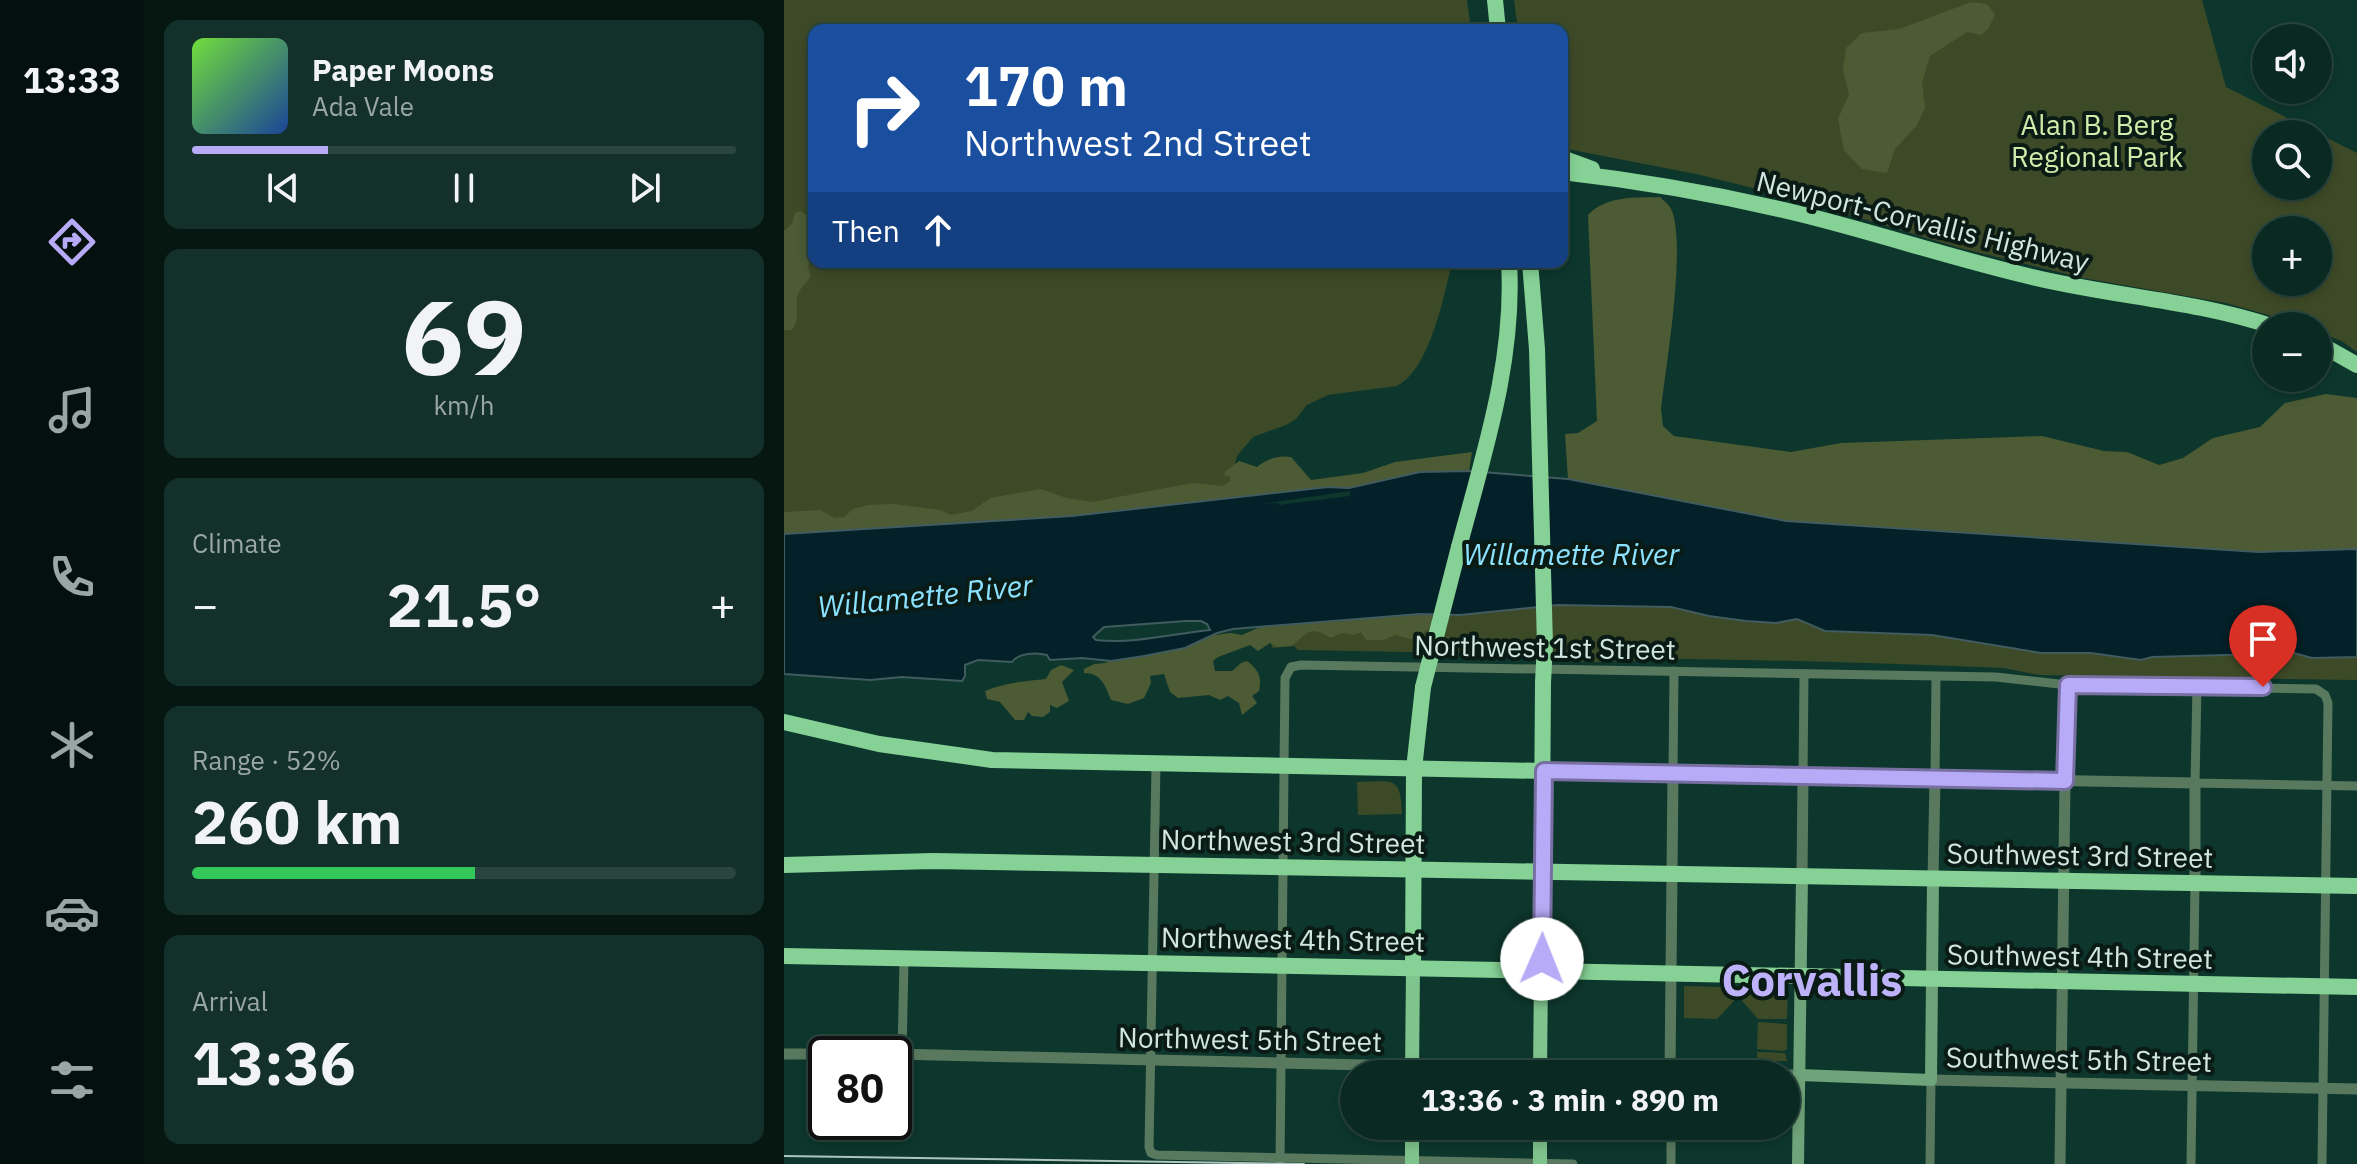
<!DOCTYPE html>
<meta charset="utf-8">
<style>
body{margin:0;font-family:"IBM Plex Sans",sans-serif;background:#13312a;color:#f1f3f6;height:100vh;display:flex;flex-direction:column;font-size:30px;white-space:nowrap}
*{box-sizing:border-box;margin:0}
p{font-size:26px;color:#99a6a5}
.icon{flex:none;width:44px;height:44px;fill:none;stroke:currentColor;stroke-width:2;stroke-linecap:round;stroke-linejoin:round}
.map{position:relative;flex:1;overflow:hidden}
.side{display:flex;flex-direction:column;gap:20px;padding:20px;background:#061712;width:640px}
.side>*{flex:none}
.guide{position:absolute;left:24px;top:24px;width:760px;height:244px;border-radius:16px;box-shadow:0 4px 12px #0003,0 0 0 2px #2a453f;background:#1a4fa0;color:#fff;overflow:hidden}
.fabs{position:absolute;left:1468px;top:24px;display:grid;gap:16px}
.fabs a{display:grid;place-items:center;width:80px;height:80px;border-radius:50%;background:#0a2921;box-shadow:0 4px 12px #0003,0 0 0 2px #2a453f;font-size:40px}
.speed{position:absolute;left:24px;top:1036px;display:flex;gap:16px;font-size:40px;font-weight:700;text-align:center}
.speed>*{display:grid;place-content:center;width:104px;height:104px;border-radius:50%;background:#0a2921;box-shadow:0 4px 12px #0003,0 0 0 2px #2a453f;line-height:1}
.speed .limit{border:4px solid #111;border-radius:12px;background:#fff;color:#111}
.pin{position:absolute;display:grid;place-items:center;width:68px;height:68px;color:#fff;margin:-82px -34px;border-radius:50% 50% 50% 0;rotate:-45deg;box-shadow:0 0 8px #0007}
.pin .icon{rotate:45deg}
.me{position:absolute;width:88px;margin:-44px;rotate:1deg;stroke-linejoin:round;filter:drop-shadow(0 0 6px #0008)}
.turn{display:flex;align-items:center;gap:28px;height:168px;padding:0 24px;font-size:36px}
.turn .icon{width:104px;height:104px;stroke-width:2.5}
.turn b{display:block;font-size:56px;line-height:68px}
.then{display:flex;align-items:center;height:76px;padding:0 24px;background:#0003;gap:16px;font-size:30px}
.big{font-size:60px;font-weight:700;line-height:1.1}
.side .card{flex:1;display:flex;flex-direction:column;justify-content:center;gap:12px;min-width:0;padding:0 28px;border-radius:16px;background:#13312a}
.side .dial{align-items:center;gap:0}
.dial b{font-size:104px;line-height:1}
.song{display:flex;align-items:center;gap:24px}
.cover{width:96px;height:96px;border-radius:12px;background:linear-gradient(135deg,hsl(100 70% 55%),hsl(220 70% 35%))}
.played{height:8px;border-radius:4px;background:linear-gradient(90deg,#b7abf7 25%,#2a453f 25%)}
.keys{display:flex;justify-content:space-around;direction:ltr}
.heat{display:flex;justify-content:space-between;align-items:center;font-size:44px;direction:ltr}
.charge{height:12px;border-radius:6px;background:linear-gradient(90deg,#34c759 52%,#2a453f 0)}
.trip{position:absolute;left:556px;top:1060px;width:460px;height:80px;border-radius:40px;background:#0a2921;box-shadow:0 4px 12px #0003,0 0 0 2px #2a453f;font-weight:700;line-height:80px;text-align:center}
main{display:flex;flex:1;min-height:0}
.tab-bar{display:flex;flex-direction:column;width:144px;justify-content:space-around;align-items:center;background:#04100d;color:#99a6a5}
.tab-bar .icon{width:56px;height:56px}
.tab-bar .active{color:#b7abf7}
.tab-bar b{font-size:36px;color:#f1f3f6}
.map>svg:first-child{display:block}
</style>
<main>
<nav class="tab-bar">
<b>13:33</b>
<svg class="icon active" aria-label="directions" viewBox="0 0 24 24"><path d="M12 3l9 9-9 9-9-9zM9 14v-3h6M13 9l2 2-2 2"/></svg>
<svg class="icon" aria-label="music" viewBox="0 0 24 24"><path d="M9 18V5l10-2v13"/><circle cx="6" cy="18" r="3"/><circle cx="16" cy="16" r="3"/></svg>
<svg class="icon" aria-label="phone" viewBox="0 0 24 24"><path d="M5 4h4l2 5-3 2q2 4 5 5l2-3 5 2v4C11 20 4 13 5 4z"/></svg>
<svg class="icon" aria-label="climate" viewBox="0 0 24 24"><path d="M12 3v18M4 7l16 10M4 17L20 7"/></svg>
<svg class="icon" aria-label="car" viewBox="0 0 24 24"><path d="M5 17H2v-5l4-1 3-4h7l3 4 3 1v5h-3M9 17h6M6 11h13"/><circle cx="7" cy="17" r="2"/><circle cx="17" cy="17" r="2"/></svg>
<svg class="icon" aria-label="filters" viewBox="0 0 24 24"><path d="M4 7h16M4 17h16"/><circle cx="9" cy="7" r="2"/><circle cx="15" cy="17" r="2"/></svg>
</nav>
<section class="side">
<div class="card">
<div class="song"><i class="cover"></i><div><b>Paper Moons</b><p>Ada Vale</p></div></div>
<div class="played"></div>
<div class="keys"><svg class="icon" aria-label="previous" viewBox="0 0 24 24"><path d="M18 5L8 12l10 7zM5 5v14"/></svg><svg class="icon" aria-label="pause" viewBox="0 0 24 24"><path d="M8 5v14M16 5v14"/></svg><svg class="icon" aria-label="next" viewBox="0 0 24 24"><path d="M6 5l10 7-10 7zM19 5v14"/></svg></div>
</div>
<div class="card dial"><b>69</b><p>km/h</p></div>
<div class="card"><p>Climate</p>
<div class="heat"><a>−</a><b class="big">21.5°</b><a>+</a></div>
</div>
<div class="card"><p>Range · 52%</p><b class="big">260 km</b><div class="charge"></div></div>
<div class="card"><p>Arrival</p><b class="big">13:36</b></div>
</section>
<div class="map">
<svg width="1573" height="1164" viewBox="0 0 1573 1164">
<rect width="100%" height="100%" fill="#0d372c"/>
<g fill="#3d4a27" fill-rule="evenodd">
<path d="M0 0H683L687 30H30V262H668C660 296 646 369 613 386L544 395 523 405 512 419 502 425 469 437 453 456 451 464 456 497 0 534Z"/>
<path d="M730 0H1418L1442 87 1573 153V352L1559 342 1534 331V326H1522L1442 303 1299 278 1176 248 1013 199 912 174 778 148V30H734ZM1482 134H1534V186H1482ZM1482 230H1534V282H1482Z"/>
<path d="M773 605 887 607 925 616 992 623 1013 619 1041 631 1148 635 1257 653H1307L1357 660 1368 657 1510 653 1528 658 1573 657V680L1255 675 1219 668C1113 664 1007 660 900 659 846 659 788 669 736 654L514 650 510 646 488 648 485 626 636 614 676 615Z"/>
<path d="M573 782C608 782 617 774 618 814L574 815Z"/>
<path d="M900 986 938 987 950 998V1001L933 1019 900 1018Z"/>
<path d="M970 987 1004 988 1003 1019H974L958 1001Z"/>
<path d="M974 1022 1003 1024V1049L1000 1051 973 1049Z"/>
<path d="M973 1052 1001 1053 1003 1061H973Z"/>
</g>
<g fill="#4c5b34">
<path d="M1187 2 1203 4 1211 14 1205 28 1197 35 1183 32 1146 56 1138 83 1141 108 1133 125 1111 149 1103 173 1078 169 1060 150 1054 119 1065 94 1059 70 1062 48 1078 33 1115 29Z"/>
<path d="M876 197C881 202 886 205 888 211 902 249 882 365 877 409L879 426 890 436 1007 452 1057 443 1258 436 1320 451 1343 452 1375 465 1399 458 1429 438 1476 427 1501 403 1542 394 1573 398V549L1474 552 1002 521 784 479 781 434 794 433 813 421 804 215C823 195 851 198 876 197Z"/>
<path d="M17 211 30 223V246L24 267 27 276C22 284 15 288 13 298 11 311 17 317 8 330H0V231L8 224 11 213Z"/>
<path d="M688 452 685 471 636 472 565 488 544 487 288 516 0 534V512L36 510 51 518 60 517 69 509 84 505 110 504 156 510 167 515 188 511 206 498 257 489 282 498 308 502 408 483 439 486 446 481V477L440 475 441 472 455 461 473 467C483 459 494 455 507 457L527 480 579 473 611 462Z"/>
<path d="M625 614 648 615 649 625 631 640 611 635 599 640H582L577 632 570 635 558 633 547 638C527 625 524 632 508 646L493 647 486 643 474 651 466 645 434 657 429 661 431 671H448L457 663 463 661C475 670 478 677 475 691L468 696 473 703 458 715 455 703 444 696 436 700 425 695 394 698 386 692 380 674 366 676 367 683 360 698 344 704 327 700C321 685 317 673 300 673V669L310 664 321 663 423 632 430 635 447 633 458 635 483 624Z"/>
<path d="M277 665 290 670 278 682 285 701 273 708 266 705V712L259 717 248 716 244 712 240 720H231L216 702 203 699 201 691C220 683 241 681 262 679L267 670Z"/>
</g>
<path fill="#042028" stroke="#415b5f" stroke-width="2" fill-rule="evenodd" d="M685 471 784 479 1002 521 1474 552 1573 549V657L1528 658 1510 653 1368 657 1357 660 1307 653H1257L1148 635 1041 631 1013 619 992 623 962 621 925 616 887 607 773 605 676 615 636 614 449 629 433 633 401 648 360 656 327 661 298 658 266 660 263 655C252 652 234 653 228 662L194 660 181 665V676L178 681 118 677 86 680 0 674V534L288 516 544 487 565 488 636 472ZM402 621H417L423 624 426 630C387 634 351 644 312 640L309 637 320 627Z"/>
<path fill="#0d372c" d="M566 491V496L495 505 494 503 478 504Z"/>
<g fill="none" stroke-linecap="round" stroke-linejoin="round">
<g stroke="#59795f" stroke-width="9">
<path d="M1413 687 1411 783 1573 786"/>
<path d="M500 764 501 678 507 667 517 665 1212 677 1284 685 1532 689 1541 695 1544 703 1538 1164"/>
<path d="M372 765 365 1147 367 1153 373 1155 789 1164"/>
<path d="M889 774 890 671"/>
<path d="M1019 777 1020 674"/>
<path d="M1151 779 1152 677"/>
<path d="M1281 781 1284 685"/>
<path d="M118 1055 120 960"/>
<path d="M496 1163 500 771"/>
<path d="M887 1164V1126"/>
<path d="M1146 1164 1147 1080"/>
<path d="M1407 1164 1411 883"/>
</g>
<g stroke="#59795f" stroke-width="11">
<path d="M760 771 1411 783V883"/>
<path d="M1018 876 1019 777"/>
<path d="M1149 879 1151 779"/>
<path d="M0 1054H100"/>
<path d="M110 1054 966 1074"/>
<path d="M886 1072 889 774"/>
<path d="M1002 1075H1015"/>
<path d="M1147 1080 1573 1089"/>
<path d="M1276 1164 1281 781"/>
</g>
<g stroke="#6fa379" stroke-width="12">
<path d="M1015 1075 1147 1080 1149 879"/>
<path d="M1014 1164 1018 876"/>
</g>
<g stroke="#7fc38d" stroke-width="14">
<path d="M628 1074 629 967"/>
<path d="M756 1074 757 971"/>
<path d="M628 1164V1126"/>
<path d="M756 1164V1126"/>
</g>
<g stroke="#86d296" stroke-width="16">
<path d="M711 0 714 30"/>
<path d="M778 158 808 169"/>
<path d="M778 172C858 181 938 195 1016 214 1093 233 1168 258 1244 276 1324 296 1409 300 1487 326"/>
<path d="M746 262 753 349 761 645 759 682 757 971"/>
<path d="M1534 343 1573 365"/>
<path d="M675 547C700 453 731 360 725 262"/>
<path d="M0 722 95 744 208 760 760 771"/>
<path d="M0 865 149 861 1573 886"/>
<path d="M0 956 1573 987"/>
<path d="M629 967 630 769 639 687"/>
</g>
<path stroke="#adc6be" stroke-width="2" d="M0 1156 520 1164"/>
<path stroke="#86d296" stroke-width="16" d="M639 687 675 547"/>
</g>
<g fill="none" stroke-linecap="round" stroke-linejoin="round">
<g stroke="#776fa1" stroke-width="20">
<path id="route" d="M758 959 760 771 1281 781 1284 685 1479 687"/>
</g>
<use href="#route" stroke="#b7abf7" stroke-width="14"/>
</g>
<g text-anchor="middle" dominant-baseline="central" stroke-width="8" stroke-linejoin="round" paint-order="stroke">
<g font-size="28" fill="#d1ecaa" stroke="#0a1b16">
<text x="1313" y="124">Alan B. Berg<tspan x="1313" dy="32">Regional Park</tspan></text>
</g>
<g font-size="28" fill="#d0e6de" stroke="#0a1b16">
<text transform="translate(1139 221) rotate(14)">Newport-Corvallis Highway</text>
<text transform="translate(761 647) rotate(1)">Northwest 1st Street</text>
<text transform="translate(509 841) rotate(1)">Northwest 3rd Street</text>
<text transform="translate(1296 855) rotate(1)">Southwest 3rd Street</text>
<text transform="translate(509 939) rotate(1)">Northwest 4th Street</text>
<text transform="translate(1296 956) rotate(1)">Southwest 4th Street</text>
<text transform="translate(466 1039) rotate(1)">Northwest 5th Street</text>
<text transform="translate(1295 1059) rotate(1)">Southwest 5th Street</text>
</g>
<g font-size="30" font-style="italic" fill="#8be2fe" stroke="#0a1b16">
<text x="787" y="553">Willamette River</text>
<text transform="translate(141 595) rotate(-6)">Willamette River</text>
</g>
<g font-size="44" font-weight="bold" fill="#beb3fa" stroke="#0a1b16">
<text x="1028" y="979">Corvallis</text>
</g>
</g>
</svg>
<div class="fabs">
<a><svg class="icon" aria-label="sound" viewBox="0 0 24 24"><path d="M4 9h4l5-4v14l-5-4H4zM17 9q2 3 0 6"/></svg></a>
<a><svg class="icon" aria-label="search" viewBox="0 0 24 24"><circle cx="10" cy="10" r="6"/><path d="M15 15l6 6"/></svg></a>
<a>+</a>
<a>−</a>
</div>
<div class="speed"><div class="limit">80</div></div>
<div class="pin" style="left:1479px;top:687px;background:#d93025"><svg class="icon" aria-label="arrive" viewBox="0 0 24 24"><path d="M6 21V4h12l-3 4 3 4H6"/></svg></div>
<svg class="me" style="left:758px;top:959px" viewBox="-20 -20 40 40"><circle r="19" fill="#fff"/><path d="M0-13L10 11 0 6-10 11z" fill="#b7abf7"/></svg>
<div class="trip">13:36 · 3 min · 890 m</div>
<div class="guide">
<div class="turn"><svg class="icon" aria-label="right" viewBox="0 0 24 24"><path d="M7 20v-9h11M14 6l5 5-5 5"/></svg><div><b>170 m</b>Northwest 2nd Street</div></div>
<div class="then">Then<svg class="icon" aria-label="ahead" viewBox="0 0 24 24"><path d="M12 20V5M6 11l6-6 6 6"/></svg></div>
</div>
</div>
</main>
